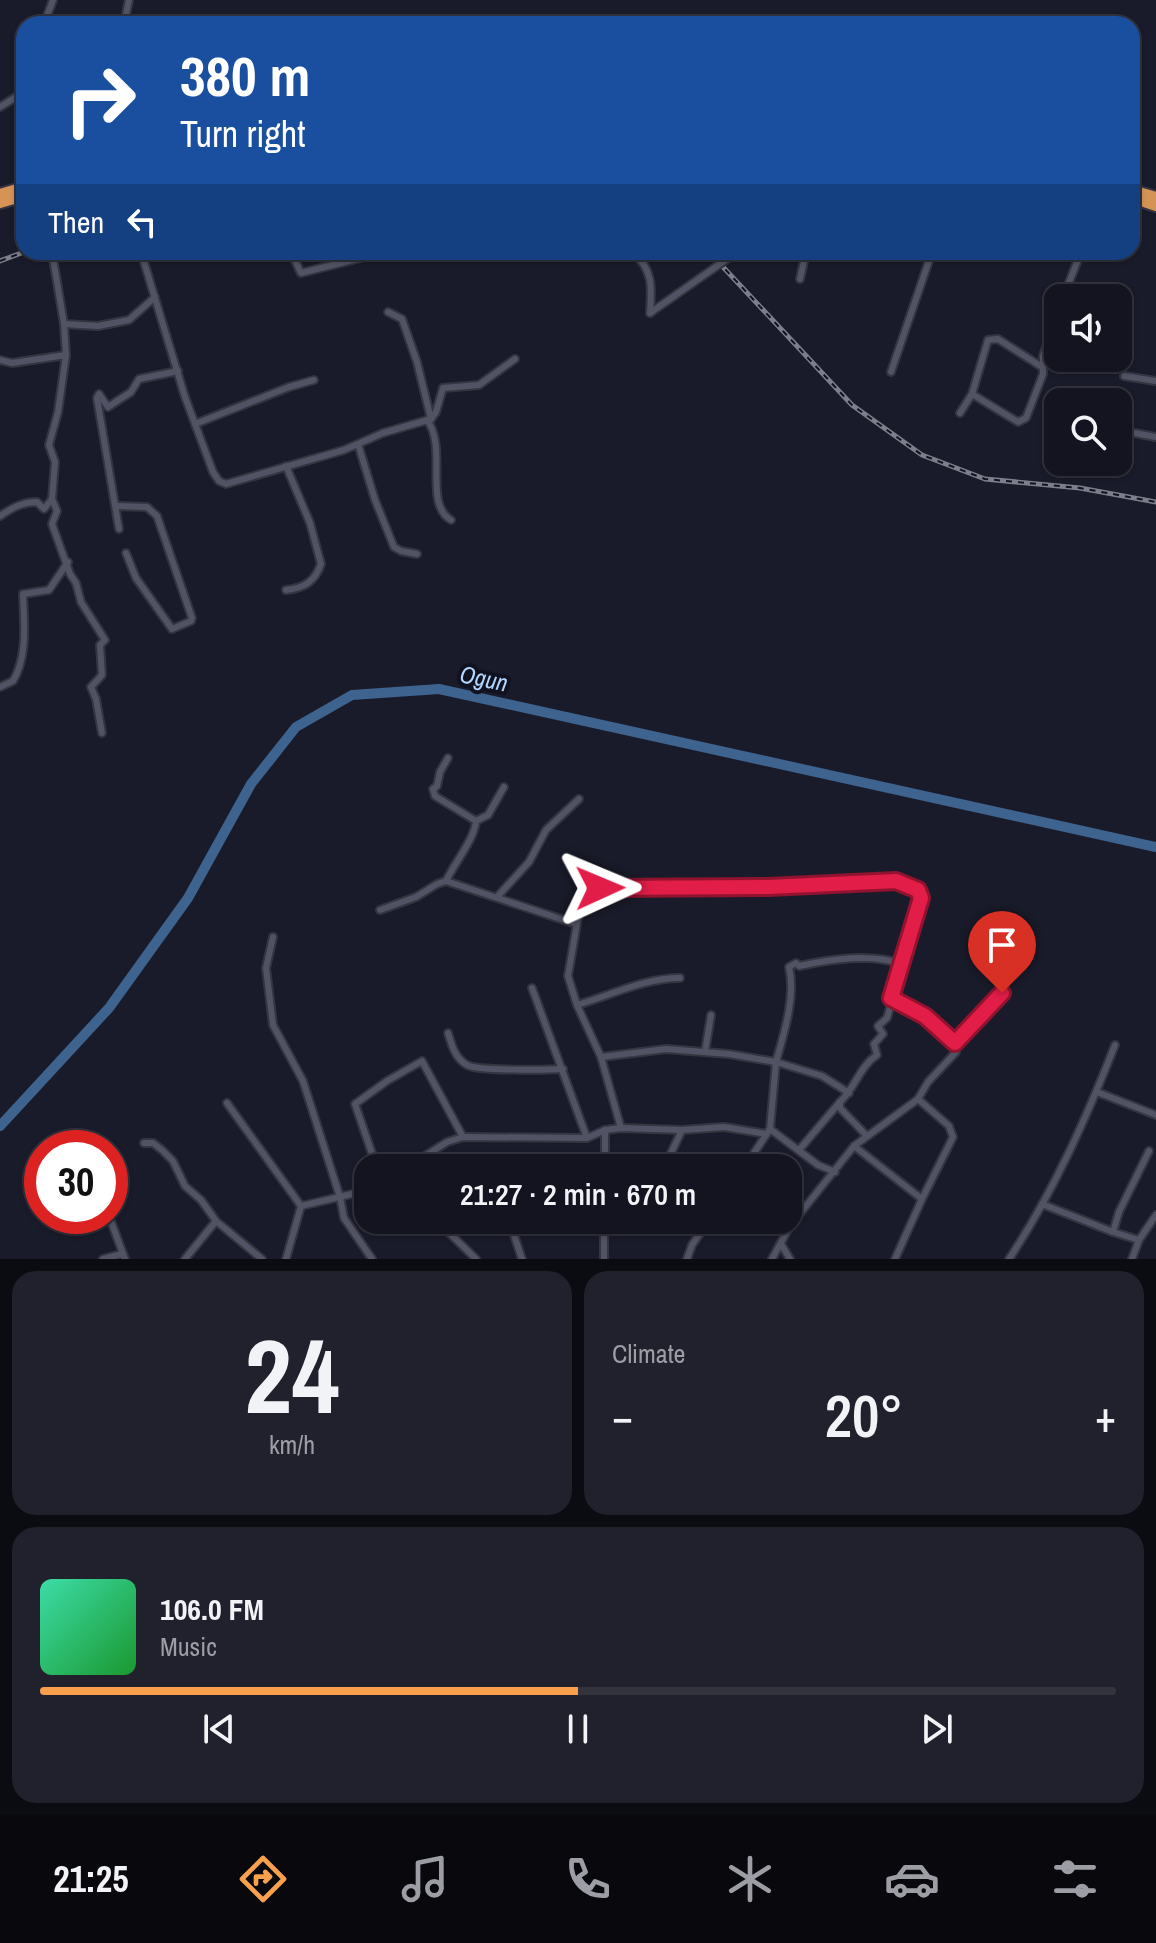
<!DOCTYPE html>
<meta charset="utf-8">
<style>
body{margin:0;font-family:"Archivo Narrow",sans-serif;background:#21212d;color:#f1f3f6;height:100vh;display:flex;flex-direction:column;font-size:30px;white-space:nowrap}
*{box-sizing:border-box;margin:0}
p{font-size:26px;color:#9d9ea5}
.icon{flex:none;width:44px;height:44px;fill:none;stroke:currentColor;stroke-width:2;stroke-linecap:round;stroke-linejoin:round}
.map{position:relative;height:1259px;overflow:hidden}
.drawer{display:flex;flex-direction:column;gap:12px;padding:12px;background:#0b0b12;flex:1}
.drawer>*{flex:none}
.banner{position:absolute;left:16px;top:16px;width:1124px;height:244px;border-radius:24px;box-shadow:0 2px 6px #0004,0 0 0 2px #33333e;background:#1a4fa0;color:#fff;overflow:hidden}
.fabs{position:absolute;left:1044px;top:284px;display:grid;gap:16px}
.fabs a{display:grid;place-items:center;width:88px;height:88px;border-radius:16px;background:#141420;box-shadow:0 2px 6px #0004,0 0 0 2px #33333e;font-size:40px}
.speed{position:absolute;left:24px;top:1130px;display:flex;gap:16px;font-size:40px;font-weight:700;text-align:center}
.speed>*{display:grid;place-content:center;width:104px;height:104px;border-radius:50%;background:#141420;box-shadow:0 2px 6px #0004,0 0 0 2px #33333e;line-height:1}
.speed .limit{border:12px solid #d22;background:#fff;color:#111}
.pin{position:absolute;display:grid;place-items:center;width:68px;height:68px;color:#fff;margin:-82px -34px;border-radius:50% 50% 50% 0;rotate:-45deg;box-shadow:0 0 8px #0007}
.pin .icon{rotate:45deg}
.me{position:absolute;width:88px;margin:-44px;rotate:89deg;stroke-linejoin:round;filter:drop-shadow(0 0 6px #0008)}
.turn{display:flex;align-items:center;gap:28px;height:168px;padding:0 32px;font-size:36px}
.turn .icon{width:104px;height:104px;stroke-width:2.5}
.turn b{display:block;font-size:56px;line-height:68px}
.then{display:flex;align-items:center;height:76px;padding:0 32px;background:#0003;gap:16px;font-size:30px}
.big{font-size:60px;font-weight:600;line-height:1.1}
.drawer .tile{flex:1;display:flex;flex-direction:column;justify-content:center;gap:12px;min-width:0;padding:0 28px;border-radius:24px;background:#21212d}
.drawer .dial{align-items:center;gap:0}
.dial b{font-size:104px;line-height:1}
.song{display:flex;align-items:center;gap:24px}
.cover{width:96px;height:96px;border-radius:12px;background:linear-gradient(135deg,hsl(160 70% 55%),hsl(130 70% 35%))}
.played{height:8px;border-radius:4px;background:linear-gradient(90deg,#f8a04b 50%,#33333e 50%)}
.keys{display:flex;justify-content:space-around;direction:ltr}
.heat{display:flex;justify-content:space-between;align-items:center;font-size:44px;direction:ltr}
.drawer .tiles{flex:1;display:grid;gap:12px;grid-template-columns:1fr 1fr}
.tile:last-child{grid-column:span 2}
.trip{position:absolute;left:354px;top:1154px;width:448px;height:80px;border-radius:24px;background:#141420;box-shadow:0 2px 6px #0004,0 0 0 2px #33333e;font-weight:600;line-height:80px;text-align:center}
.tabs{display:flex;height:128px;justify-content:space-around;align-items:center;background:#08080d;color:#9d9ea5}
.tabs .icon{width:56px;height:56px}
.tabs .active{color:#f8a04b}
.tabs b{font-size:36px;color:#f1f3f6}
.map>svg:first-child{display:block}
</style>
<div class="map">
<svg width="1156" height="1259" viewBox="0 0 1156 1259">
<rect width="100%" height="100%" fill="#1a1b2a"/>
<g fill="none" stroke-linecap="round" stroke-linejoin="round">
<path stroke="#3d638e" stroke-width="10" d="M0 1126 109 1008 188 898 251 784 296 727 352 695 439 689 1156 847"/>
<g stroke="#343541" stroke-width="10">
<g id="minor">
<path d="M44 24 53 0"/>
<path d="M124 24 129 0"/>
<path d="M0 107 24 92"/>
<path d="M52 252 64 324 66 355 58 412 49 445 55 462 52 499 57 511 52 524 70 574 76 583 81 602 105 640 100 645 102 675 91 687 96 699 102 733"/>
<path d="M141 252 185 397 213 472 219 481 226 484 344 450 383 433 431 419 436 412 443 388 479 385 515 359"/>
<path d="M291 252 301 273 380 253"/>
<path d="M633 252C653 270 652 287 650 313"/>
<path d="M724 261 737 252"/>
<path d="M800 279 806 252"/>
<path d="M1068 288 1099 298"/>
<path d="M1063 298 1081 252"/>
<path d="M388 312 402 319 417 362 431 419"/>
<path d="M650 313 717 266"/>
<path d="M64 324 98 326 129 320 155 297"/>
<path d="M0 360 12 363 66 355"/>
<path d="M891 372 932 252"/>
<path d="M1124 376 1156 381"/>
<path d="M972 394 1018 422 1026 418 1043 374V356L1058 313"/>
<path d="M960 413 972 394 988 340 998 339 1042 367"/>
<path d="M427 420C448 447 423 504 451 520"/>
<path d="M195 424 289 387 314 380"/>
<path d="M1118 430 1156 437"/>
<path d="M358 444 375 500 394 547 401 551 417 554"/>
<path d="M286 466 310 523 321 564C315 581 305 588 286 590"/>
<path d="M116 506 147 507 157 516 192 618 191 621 172 629 136 578 126 553"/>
<path d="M0 516C12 508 22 502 37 502L44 509 52 499"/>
<path d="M119 529 97 398 99 394 108 407 131 392 139 379 178 371"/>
<path d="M0 687 13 681C28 656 24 623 23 594L49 590 68 562"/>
<path d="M448 758 440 772 437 786 433 789 435 796 476 821"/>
<path d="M446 881 576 924"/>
<path d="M497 897 529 862 546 830 579 799"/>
<path d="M380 910 416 897 437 884 446 881C454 864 475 838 476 821L488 815 504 787"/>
<path d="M273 937 266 968 273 1025 303 1081 340 1197 344 1218 372 1259"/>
<path d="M532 988 587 1138"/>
<path d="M891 998 925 1016 955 1041"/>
<path d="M577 1005C611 995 645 978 680 978"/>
<path d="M448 1033C452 1046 455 1058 467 1065 476 1071 548 1070 563 1069"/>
<path d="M705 1052 711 1015"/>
<path d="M601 1057 666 1049 729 1054 776 1062C784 1033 796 997 789 967L796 963 799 966C832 959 870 953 902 964"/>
<path d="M1097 1092 1156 1115"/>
<path d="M918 1099 949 1126 953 1137 922 1199"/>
<path d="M227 1103 301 1206 352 1194 368 1187"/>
<path d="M621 1128 601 1057 577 1005 568 976 582 894 600 888 768 887 896 881 918 890 921 898 887 1018 878 1026 883 1034 874 1044 877 1055C860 1066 855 1088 840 1102V1108L867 1136"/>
<path d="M770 1129 818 1165 835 1172"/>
<path d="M144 1143H153L162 1150 173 1161 185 1186 201 1200 216 1221 262 1259"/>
<path d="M854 1146 922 1199 895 1259"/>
<path d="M799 1150 840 1102"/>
<path d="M377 1168 355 1104 387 1081 422 1061 463 1137"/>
<path d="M406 1168 447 1142 463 1137 587 1138 605 1130 621 1128 682 1130 724 1127 767 1134"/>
<path d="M605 1168V1130"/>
<path d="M664 1168 682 1130"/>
<path d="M744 1168 770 1129 776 1062 822 1076 849 1093"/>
<path d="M1042 1204 1113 1232 1139 1240"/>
<path d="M109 1216 125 1259"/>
<path d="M436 1220 476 1259"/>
<path d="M509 1220 522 1259"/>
<path d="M604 1220V1259"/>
<path d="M648 1220 649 1231"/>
<path d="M1113 1232 1119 1212 1149 1151"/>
<path d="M781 1244 790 1259"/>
<path d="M103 1259 122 1254"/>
<path d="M185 1259 216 1221"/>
<path d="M286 1259 301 1206"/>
<path d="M687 1259 692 1245 709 1220"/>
<path d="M772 1259 790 1226 854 1146 918 1099 928 1082 956 1052 955 1040 1002 993"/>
<path d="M1009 1259C1053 1193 1086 1119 1115 1045"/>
<path d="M1132 1259 1139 1240 1156 1215"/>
</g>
</g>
<g stroke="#343541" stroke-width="14">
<g id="trunk">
<path d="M1132 190 1156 197"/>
<path d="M0 194 24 187"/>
<path d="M1132 198 1156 206"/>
<path d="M0 203 24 196"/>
</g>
</g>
<use href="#minor" stroke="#515364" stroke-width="6"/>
<use href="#trunk" stroke="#d59356" stroke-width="10"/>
<g stroke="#7d7e8b" stroke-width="5">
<g id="rail">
<path d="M709 252 852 405 922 455 985 479 1080 488 1156 502"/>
<path d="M0 261 24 252"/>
</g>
</g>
<use href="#rail" stroke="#111220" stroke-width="2" stroke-dasharray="6" stroke-linecap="butt"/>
<g stroke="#343541" stroke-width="10" stroke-linecap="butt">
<path id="minor-bridge" d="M717 266 724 261"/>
</g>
<use href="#minor-bridge" stroke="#515364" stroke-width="6"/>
</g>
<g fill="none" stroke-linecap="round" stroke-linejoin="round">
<g stroke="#92132f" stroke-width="20">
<path id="route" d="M600 888 768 887 896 881 918 890 921 898 891 998 925 1016 955 1043 1002 993"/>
</g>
<use href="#route" stroke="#e11d48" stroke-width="14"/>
</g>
<g text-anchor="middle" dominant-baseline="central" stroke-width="8" stroke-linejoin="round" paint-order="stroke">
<g font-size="24" font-style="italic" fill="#b3d6fe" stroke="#111220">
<text transform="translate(484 678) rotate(12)">Ogun</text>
</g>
</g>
</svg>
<div class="fabs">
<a><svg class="icon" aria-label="sound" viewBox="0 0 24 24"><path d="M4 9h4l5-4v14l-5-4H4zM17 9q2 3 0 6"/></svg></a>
<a><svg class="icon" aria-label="search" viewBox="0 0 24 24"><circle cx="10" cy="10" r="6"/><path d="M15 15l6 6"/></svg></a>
</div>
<div class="speed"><div class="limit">30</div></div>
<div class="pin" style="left:1002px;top:993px;background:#d93025"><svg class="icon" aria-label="arrive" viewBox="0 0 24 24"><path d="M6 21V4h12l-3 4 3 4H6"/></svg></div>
<svg class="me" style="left:600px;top:888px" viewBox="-20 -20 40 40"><path d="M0-17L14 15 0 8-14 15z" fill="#e11d48" stroke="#fff" stroke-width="4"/></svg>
<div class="trip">21:27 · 2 min · 670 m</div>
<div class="banner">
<div class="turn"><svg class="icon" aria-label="right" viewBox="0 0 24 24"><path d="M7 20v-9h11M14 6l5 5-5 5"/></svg><div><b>380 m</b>Turn right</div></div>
<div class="then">Then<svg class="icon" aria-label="left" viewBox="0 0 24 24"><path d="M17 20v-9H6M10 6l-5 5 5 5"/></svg></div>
</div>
</div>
<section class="drawer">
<div class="tiles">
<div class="tile dial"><b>24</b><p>km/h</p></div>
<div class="tile"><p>Climate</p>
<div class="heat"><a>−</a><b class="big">20°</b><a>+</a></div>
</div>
<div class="tile">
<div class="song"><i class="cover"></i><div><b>106.0 FM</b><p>Music</p></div></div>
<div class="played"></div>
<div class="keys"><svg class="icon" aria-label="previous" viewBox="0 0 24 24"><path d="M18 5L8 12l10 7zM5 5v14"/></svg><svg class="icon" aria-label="pause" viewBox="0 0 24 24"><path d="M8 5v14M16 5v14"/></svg><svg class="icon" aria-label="next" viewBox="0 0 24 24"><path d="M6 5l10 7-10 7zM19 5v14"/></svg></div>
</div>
</div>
</section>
<nav class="tabs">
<b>21:25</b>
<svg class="icon active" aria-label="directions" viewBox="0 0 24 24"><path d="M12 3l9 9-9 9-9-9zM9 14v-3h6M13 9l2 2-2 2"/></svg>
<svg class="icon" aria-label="music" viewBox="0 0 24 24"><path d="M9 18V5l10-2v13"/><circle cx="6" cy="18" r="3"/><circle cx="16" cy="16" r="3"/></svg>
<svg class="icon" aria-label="phone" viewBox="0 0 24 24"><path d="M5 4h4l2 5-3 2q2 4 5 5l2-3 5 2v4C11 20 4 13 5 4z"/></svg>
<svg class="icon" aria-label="climate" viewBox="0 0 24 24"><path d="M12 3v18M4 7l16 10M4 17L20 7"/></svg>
<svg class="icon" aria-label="car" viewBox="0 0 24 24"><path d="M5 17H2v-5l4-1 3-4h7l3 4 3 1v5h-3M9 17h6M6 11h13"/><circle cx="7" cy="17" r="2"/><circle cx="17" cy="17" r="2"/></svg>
<svg class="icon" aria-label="filters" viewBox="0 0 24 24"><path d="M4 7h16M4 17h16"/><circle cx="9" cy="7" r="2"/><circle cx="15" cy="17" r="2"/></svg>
</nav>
